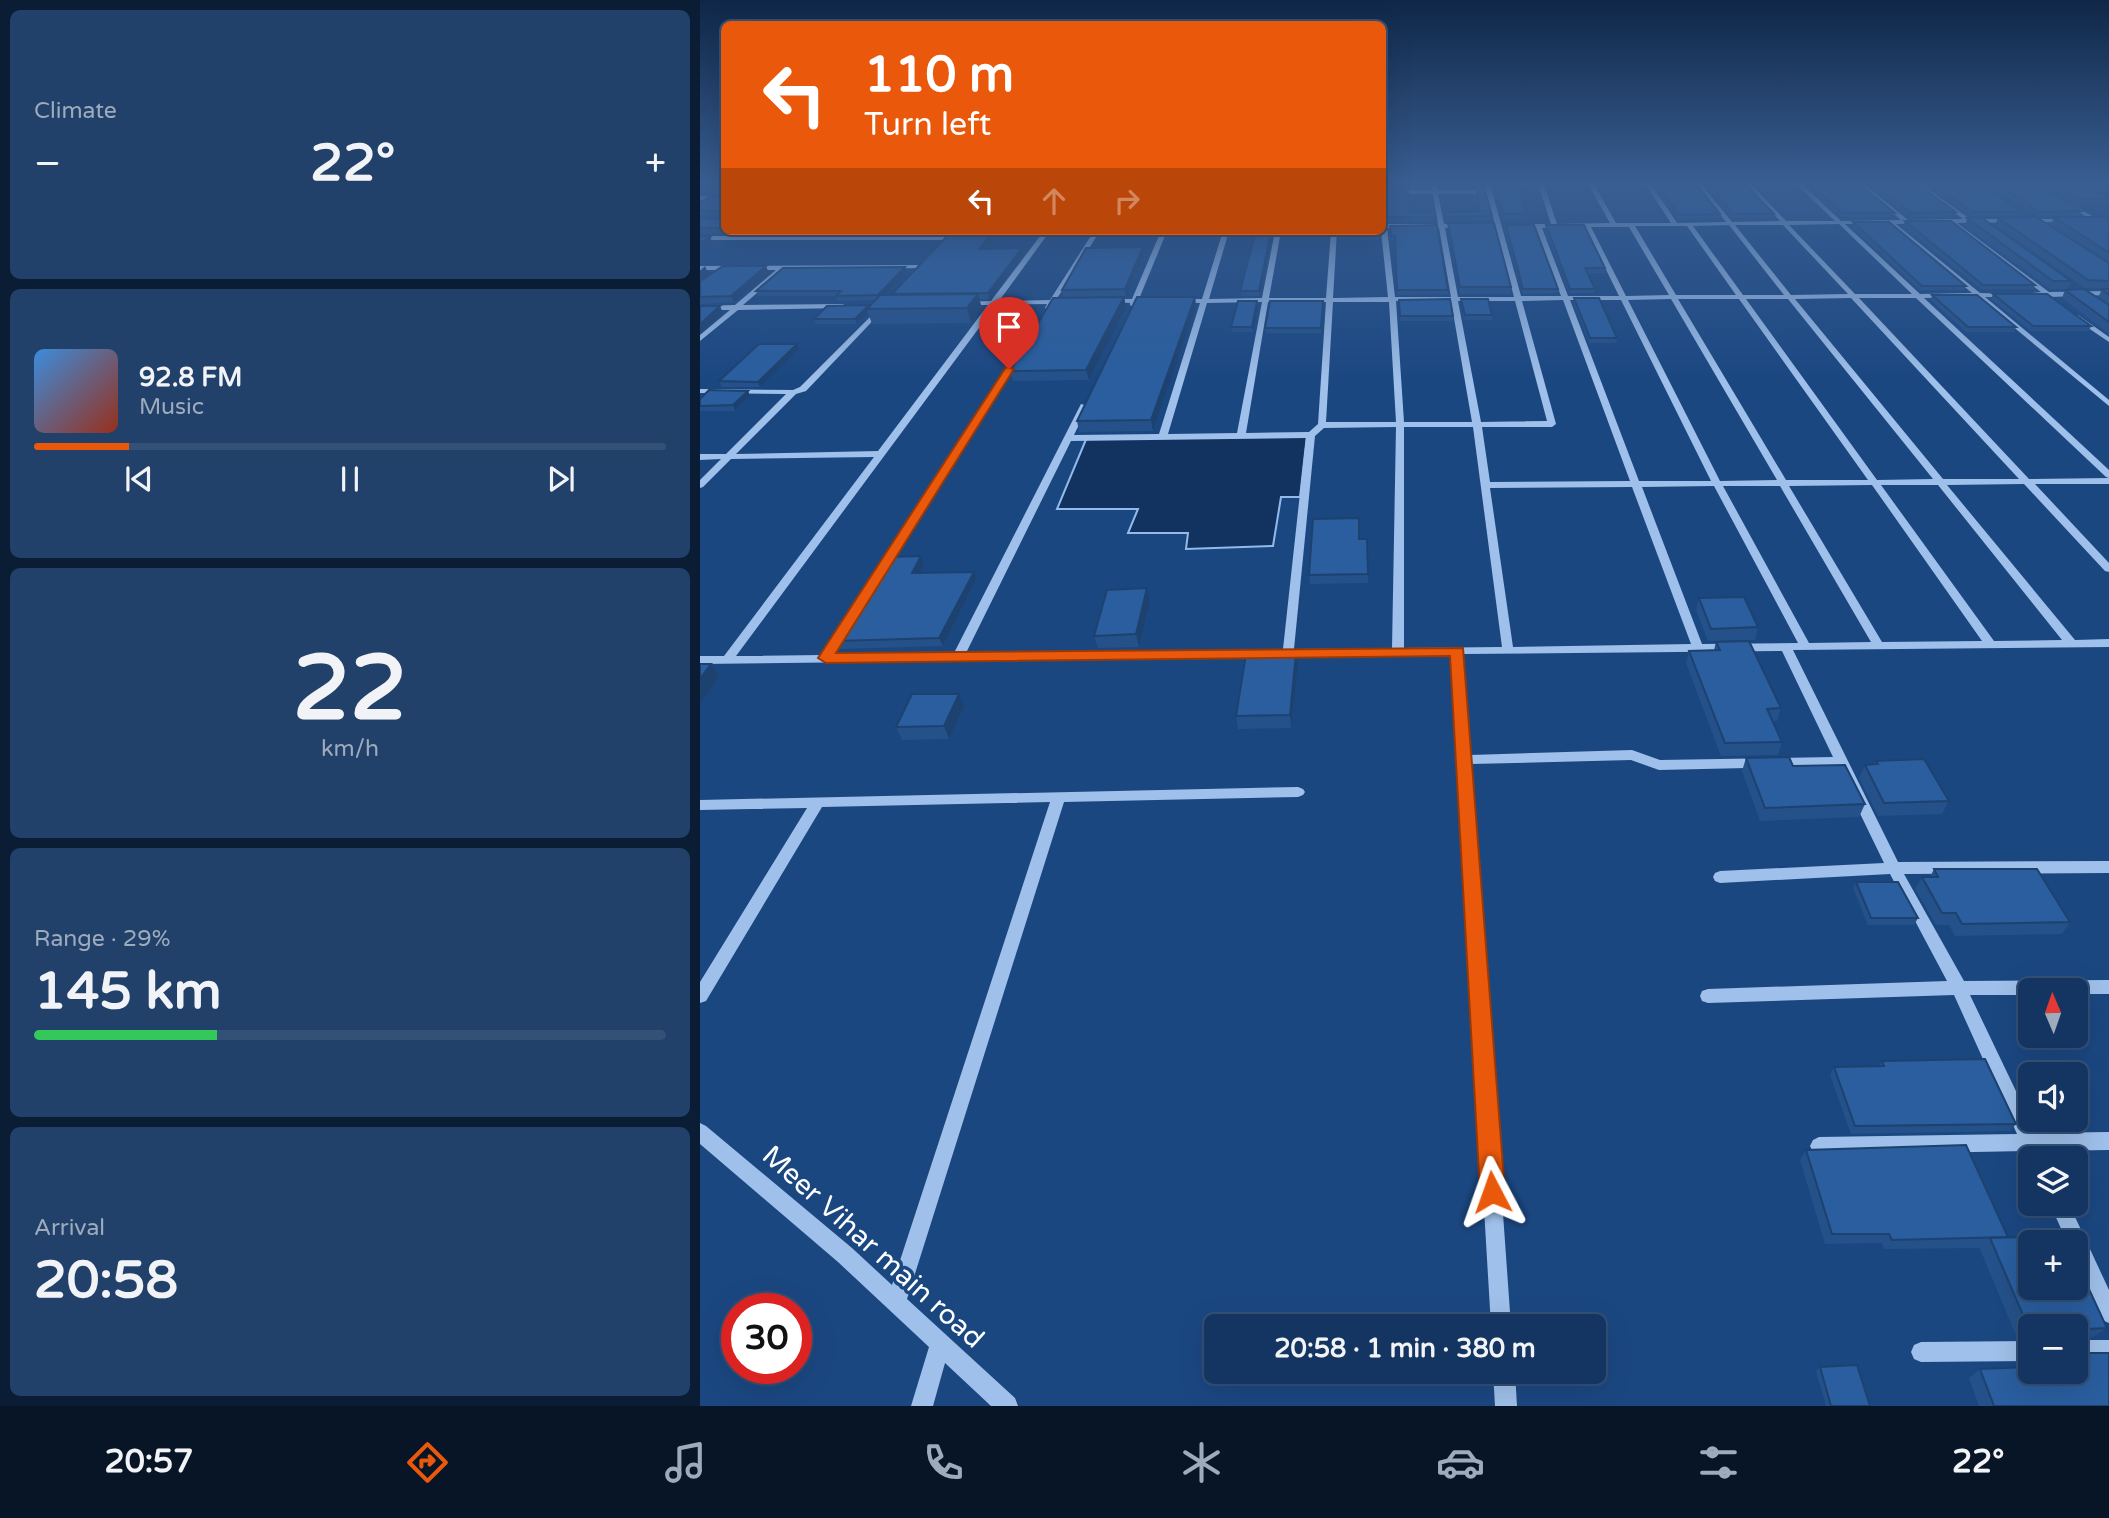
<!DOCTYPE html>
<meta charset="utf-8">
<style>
body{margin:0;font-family:"Varela Round",sans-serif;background:#21406a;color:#f1f3f6;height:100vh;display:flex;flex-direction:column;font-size:26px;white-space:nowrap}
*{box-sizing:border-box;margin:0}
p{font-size:23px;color:#9dabbd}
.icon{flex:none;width:38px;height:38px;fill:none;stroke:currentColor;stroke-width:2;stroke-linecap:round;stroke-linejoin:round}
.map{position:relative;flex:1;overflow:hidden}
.drawer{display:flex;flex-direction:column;gap:10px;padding:10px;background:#0b1d35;width:700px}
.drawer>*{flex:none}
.top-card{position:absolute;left:21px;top:21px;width:665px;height:214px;border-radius:10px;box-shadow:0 7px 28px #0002,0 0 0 2px #335076;background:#ea580c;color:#fff;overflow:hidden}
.needle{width:46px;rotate:358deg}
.buttons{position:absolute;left:1318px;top:978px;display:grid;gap:14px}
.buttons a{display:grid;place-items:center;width:70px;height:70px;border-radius:10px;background:#143561;box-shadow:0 7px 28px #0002,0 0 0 2px #335076;font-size:35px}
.speed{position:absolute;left:21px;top:1293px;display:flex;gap:14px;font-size:35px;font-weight:700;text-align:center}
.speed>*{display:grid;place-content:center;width:91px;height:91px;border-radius:50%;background:#143561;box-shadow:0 7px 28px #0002,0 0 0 2px #335076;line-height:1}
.speed .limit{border:10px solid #d22;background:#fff;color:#111}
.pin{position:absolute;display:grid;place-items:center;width:60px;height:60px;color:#fff;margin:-72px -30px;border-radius:50% 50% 50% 0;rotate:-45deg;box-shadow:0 0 7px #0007}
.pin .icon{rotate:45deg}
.me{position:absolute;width:77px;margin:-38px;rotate:356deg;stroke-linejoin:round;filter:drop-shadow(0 0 5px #0008)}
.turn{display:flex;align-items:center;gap:24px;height:147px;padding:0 28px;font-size:32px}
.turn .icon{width:91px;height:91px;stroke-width:2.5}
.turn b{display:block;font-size:49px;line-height:60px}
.lanes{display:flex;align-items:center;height:66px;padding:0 28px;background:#0003;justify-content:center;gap:35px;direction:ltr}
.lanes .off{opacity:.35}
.big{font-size:52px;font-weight:800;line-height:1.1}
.drawer .widget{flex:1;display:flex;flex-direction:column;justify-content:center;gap:10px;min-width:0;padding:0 24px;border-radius:10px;background:#21406a}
.drawer .dial{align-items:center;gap:0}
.dial b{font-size:91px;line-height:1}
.song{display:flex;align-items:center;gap:21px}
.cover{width:84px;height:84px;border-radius:10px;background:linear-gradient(135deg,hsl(210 70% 55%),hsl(10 70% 35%))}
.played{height:7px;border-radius:4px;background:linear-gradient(90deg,#ea580c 15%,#335076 15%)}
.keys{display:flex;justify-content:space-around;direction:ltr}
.heat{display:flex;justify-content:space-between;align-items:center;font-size:38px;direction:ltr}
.charge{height:10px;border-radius:5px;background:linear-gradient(90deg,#34c759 29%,#335076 0)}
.trip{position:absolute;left:504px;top:1314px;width:402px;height:70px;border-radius:10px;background:#143561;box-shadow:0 7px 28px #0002,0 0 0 2px #335076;font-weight:800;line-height:70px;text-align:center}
.tabs{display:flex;height:112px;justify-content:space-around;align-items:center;background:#081527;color:#9dabbd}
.tabs .icon{width:49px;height:49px}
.tabs .on{color:#ea580c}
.tabs b{font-size:32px;color:#f1f3f6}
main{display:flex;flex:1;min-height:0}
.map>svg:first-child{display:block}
</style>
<main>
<section class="drawer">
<div class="widget"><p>Climate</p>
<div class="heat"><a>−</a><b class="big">22°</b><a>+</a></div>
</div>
<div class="widget">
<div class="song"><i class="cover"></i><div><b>92.8 FM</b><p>Music</p></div></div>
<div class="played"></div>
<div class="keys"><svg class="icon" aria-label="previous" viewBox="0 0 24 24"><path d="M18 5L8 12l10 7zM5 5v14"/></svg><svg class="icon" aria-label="pause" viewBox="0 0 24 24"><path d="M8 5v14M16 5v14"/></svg><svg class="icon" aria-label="next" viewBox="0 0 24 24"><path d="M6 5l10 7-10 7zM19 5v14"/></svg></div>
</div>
<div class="widget dial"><b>22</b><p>km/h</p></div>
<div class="widget"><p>Range · 29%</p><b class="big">145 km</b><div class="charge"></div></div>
<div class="widget"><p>Arrival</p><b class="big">20:58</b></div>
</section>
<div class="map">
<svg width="1409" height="1406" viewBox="0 0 1409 1406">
<rect width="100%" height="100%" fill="#1b4781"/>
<path fill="#12325f" stroke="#92bbec" stroke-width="2" d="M607 435 600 497H581L573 546 486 549 488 533H428L438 509H357L387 437Z"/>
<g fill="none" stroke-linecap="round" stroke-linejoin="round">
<g fill="#9fc0ea" fill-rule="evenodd">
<path d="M731 184H737L738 190H786L784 184H790L821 296H861L836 228 816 226 819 224H851L838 184H844L857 224 910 223 888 184H894L916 223H971L945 184H951L977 223 1026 222 995 184H1001L1032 222 1080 221 1045 184H1051L1086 221H1135L1096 184H1102L1141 221 1201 220 1157 184H1164L1208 220 1263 219 1214 184H1221L1270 219H1370L1368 222 1257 223 1349 292 1409 291V295L1349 297 1332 295V293L1341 292 1250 223 1196 224 1280 293 1311 294V296L1309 297H1285L1409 400V406L1277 297 1224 298 1409 470V478L1406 477 1216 298H1159L1329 479 1409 478V484H1335L1409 563V572L1405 571 1324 484 1247 485 1375 640 1409 639V647L1093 650 1198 862 1409 861V873L1204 874 1264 981 1409 980V994H1376V990H1330V995H1270L1336 1133 1409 1132V1150L1344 1151 1347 1158H1330V1161L1326 1151 1119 1155 1113 1152 1110 1146 1113 1140 1119 1137 1317 1134 1254 995 1008 1003 1002 1001 1000 996 1002 991 1008 989 1247 981 1190 874 1020 883 1015 881 1013 877 1015 873 1020 871 1184 863 1137 766 959 770 931 760 771 764 811 1326H791L751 655 0 664V656H24L174 457 31 459 3 487 0 488V480L21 459 0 460V454H26L86 394 0 393V389L93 390 100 387 180 307H184V309L106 391 96 394 36 454 178 451 288 305H266L263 303 264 302 291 301 344 231H350L299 301 350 300 394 231H400L356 300 369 301V303L354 304 348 310 345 308 347 304 296 305 36 656 122 655 335 323 342 321 343 323 134 655 254 653 381 404 388 406 374 435 459 434 500 303H480L477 301 480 299H502L523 231H529L509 299 562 298 575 231H581L569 298H626L631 231H637L633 298 688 297 681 231 682 217 686 219 687 224H738L733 194H682V190H732ZM738 194H787L814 297H758L745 228 766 226 744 224ZM1139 224 1212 294H1155L1089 225ZM1145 224H1189L1272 293 1220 294ZM1029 225 1084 295H1043L993 226ZM1035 225H1083L1148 294 1091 295ZM935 226H987L1036 295H976ZM885 227 919 296H868L842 228ZM891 227H929L969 295 926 296ZM687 228H739L751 297H695ZM1151 298 1319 479H1243L1095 299ZM971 299 1077 480 1020 481 928 300ZM978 299H1039L1168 480H1086ZM1046 299H1088L1233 479 1177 480ZM863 300 930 481 790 482 782 427H852L856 424 822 301ZM870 300H921L1011 481H939ZM696 301H751L772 422H704ZM758 301H815L847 421 781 422ZM562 302 537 433 468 434 507 303ZM568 302H626L618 424 609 432 546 433ZM633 302H689L696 422H626ZM696 427 692 648 594 649 615 436 624 428ZM704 427H773L802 647 704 648ZM606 438 583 649 266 653 371 441ZM1172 485 1282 641 1182 642 1089 486ZM1181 485H1238L1362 640 1294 641ZM1014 486 1098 643 1002 644 942 487ZM1023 486H1080L1171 642 1109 643ZM932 487 991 644 813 647 790 488ZM1082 651 1133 757 960 760 932 750 770 755 763 654Z"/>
<rect x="0" y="196" width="24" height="4"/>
<path d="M1366 203H1370L1409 226V230L1366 205Z"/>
<path d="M461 231H467L439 299 453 300V302L437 303 433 307 430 305V303L408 302 407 301 410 299H432Z"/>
<path d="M0 236H247L250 238 247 240H0Z"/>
<path d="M220 265 223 267 222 268 84 270 43 305 143 304 146 306 143 308 38 310 0 341V335L30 310H0V306L35 305 76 270H0V266Z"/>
<path d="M1378 315 1409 337V342L1375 319 1374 317Z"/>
<path d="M598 787 603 789 605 792 603 795 598 797 364 802 207 1299 315 1398 318 1406H291L245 1363 233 1406H211L229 1347 138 1262 0 1144V1123L6 1126 152 1248 192 1285 350 802 122 807 6 1001 0 1003V982L107 808 0 810V800Z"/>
<path d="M1350 1204H1369L1409 1290V1323L1402 1320 1376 1262V1242H1367Z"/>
<rect x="1376" y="1340" width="33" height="20"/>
<path d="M1330 1341V1361L1221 1362 1214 1359 1211 1352 1214 1345 1221 1342Z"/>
<path d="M793 1372H815L817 1406H795Z"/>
</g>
</g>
<g fill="#245189">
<path d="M0 184H24V231H30L26 233 0 234V218L22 219V218L0 215V203L24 194V193L0 194Z"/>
<rect x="682" y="184" width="25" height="3"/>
<path d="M775 184H783L782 187H776Z"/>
<path d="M792 184H818L826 214 825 220H803Z"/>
<path d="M952 184H996L1020 214V218L979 219Z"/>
<path d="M1005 184H1045L1074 214 1073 218H1032Z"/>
<path d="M1103 184H1159L1195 213 1194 217H1142Z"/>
<path d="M1168 184H1217L1256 212 1255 217H1209Z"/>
<path d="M1226 184H1280L1322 212 1320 216H1271Z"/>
<path d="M1289 184H1335L1381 211 1380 216H1338Z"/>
<path d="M1344 184H1385L1409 198V203H1375Z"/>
<path d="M682 191 711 212 735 217V221H689L687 217 682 215Z"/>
<path d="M777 192 792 216V220L746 221 745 212H779Z"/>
<path d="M1354 217 1409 220V263L1351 225Z"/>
<path d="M1267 218 1371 281 1367 289H1350L1265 226Z"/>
<path d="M1298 218 1409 263V334L1362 298 1365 290 1406 303 1398 298 1402 289H1407L1385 288 1295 225Z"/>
<path d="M1205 221 1335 285 1333 289H1281L1203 226Z"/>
<path d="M1153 222 1266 286 1264 290H1220L1152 227Z"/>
<path d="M748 223 811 287V294H760L748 230Z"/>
<path d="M806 225 858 289 857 293 823 294 805 230Z"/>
<path d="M846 225 905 268V273H887L895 289 894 293H870L845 230Z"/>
<path d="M690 226 748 290V294L697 295 695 240H691Z"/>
<path d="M120 231H250L244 233H121Z"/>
<path d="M252 231H284L280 236 292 242 285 249 322 248 323 254 290 299H279L282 309 271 323 172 324 168 313 157 324H116L114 319 169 306 175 300 138 301 136 296H58L56 291 205 267 207 272 185 295H192V294Z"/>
<path d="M556 231H572L560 296H541L540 291Z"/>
<path d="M639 231H680L679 240H639Z"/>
<path d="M443 247 444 255 426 297H424L426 307 389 380 313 381 310 371 363 298 362 290Z"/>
<path d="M69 273 34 302 0 304V281Z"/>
<path d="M1293 294 1391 326 1389 331H1331L1291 299Z"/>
<path d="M1232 295 1316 327 1314 332H1266L1231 300Z"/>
<path d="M495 297 496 307 453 431 379 432 377 421Z"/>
<path d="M874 298 917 338 916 343H889L874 303Z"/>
<path d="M761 299 792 315V320H764Z"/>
<path d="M699 300 753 316V321H700Z"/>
<path d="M557 301 558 306 553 332H532L531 327Z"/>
<path d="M623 306 621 333H566L565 328Z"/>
<path d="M97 344 99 349 60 387H22L19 381Z"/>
<path d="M48 391 50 396 35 411H0V399Z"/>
<path d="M659 539H667L668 583 610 584 609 575Z"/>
<path d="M221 556 224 564 219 573 276 579 243 646 141 649 137 641Z"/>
<path d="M999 598 1058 627 1055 640 1008 641 996 610Z"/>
<path d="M450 601 439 647 398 648 394 636Z"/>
<path d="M1016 642 1081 708 1077 721H1073L1082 742 1078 755 1021 756 986 663 989 651 1014 650Z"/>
<path d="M598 666 591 728 538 729 536 716Z"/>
<path d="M264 707 249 739 202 740 196 727Z"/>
<path d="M1046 758 1093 766 1165 804 1159 817 1060 821 1042 771Z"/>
<path d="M1176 761 1249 801 1242 814 1178 816 1159 778 1165 765 1174 764Z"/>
<path d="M1234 869 1370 922 1362 934 1255 936 1249 925H1236L1215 889 1222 877H1230Z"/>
<path d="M1156 882 1218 918 1214 925H1168L1153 888Z"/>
<path d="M1182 1061 1316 1124 1310 1131 1151 1134 1130 1075 1134 1067 1179 1066Z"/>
<path d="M1106 1150 1308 1237 1407 1328 1393 1337 1387 1338V1353L1409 1406H1279L1269 1378 1280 1369 1329 1367 1328 1364 1330 1362V1372H1376V1326H1330V1341L1317 1338 1280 1249 1281 1248 1184 1249 1182 1243 1125 1244 1100 1160Z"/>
<path d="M1120 1367 1170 1406H1126L1116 1371Z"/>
</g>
<g fill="#1d426f">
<path d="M278 231H284L275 242 274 236Z"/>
<path d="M571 231H572L560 296 559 291Z"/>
<path d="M290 236 292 242 280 255 279 249Z"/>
<path d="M10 237 13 243 0 251V243Z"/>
<path d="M443 247 444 255 426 297 425 289Z"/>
<path d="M322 248 323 254 290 299 288 293Z"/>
<path d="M5 266 8 273 0 280V271Z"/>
<path d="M66 266 69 273 34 302 31 296Z"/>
<path d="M205 267 207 272 180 300 178 295Z"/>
<path d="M278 294 282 309 271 323 267 308Z"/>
<path d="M424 297 426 307 389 380 386 370Z"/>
<path d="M495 297 496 307 453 431 451 420Z"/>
<path d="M557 301 558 306 553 332 552 327Z"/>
<path d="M169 305 170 309H167L168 313 157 324 155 319Z"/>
<path d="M20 306 23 313 0 333V324Z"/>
<path d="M97 344 99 349 60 387 58 382Z"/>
<path d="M48 391 50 396 35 411 33 405Z"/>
<path d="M221 556 224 564 215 581 212 573Z"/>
<path d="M274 572 276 579 243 646 239 638Z"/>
<path d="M447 588 450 601 439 647 436 634Z"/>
<path d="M596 653 598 666 591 728 590 715Z"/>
<path d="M11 664 19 677 0 703V679Z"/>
<path d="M259 694 264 707 249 739 244 726Z"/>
</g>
<g fill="#2a5e9f" stroke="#1d426f" stroke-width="2">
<path d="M0 184H24V228H0V218L22 219 24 212 0 210V203L10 197 24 194 22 188H0Z"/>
<path d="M794 184H818L826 214H803Z"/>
<path d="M956 184H996L1020 214 979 215Z"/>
<path d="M1009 184H1045L1074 214H1033Z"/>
<path d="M1109 184H1159L1195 213H1143Z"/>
<path d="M1175 184H1217L1256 212 1210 213Z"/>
<path d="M1233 184H1280L1322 212H1272Z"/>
<path d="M1297 184H1335L1381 211 1339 212Z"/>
<path d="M1352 184H1385L1409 199H1377Z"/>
<path d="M682 191 708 192 711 212H734L735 217H689L687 212 682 210Z"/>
<path d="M777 192H785L792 216 746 217 745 212H780Z"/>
<path d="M1336 217 1409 263V281L1388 280 1298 218Z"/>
<path d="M1354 217H1404L1409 220V253Z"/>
<path d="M1267 218H1282L1371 281H1353Z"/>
<path d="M1205 221H1251L1335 285H1283Z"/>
<path d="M1153 222H1189L1266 286H1222Z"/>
<path d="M748 223H794L811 287H760Z"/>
<path d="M737 225 748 290H697L695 236H691L690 226Z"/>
<path d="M806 225H834L858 289H823Z"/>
<path d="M846 225H884L905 268H885L895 289H870Z"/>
<path d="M252 231H278L274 236H290L279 249 322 248 288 293 192 294Z"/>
<path d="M556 231H571L559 291H540Z"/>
<rect x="639" y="231" width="40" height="4"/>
<path d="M0 236 10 237 0 243Z"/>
<path d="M443 247 425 289 362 290 386 248Z"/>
<path d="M23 266H66L31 296 0 297V281Z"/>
<path d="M205 267 178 295 136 296 141 291H56L83 268Z"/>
<path d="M1384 289 1409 305V322L1365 290Z"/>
<path d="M1402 289H1409V295Z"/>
<path d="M278 294 267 308 167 309 180 295Z"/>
<path d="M1293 294H1347L1391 326H1333Z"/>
<path d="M1232 295H1277L1316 327H1268Z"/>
<path d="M424 297 386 370 310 371 353 298Z"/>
<path d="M437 297H495L451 420 377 421Z"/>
<path d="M874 298H899L917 338H890Z"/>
<path d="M750 299 753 316H700L699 300Z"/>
<path d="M761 299H788L792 315H765Z"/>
<path d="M538 301H557L552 327H531Z"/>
<path d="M570 301H623L621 328H565Z"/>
<path d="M169 305 155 319H114L127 306Z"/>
<path d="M0 306H20L0 324Z"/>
<path d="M59 344H97L58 382 19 381Z"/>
<path d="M9 390 48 391 33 405 0 406V399Z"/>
<path d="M659 518V539H667L668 574 609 575 613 519Z"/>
<path d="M221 556 212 573 274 572 239 638 137 641 191 557Z"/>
<path d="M447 588 436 634 394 636 407 590Z"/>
<path d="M1044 597 1058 627 1011 629 999 598Z"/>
<path d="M1049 641 1081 708 1067 709 1082 742 1025 743 989 651 1020 650 1016 642Z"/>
<path d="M596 653 590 715 536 716 546 654Z"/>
<path d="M0 664H11L0 679Z"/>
<path d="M212 694H259L244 726 196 727Z"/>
<path d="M1089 757 1093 766 1145 765 1165 804 1065 808 1046 758Z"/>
<path d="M1224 759 1249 801 1184 803 1165 765 1178 764 1176 761Z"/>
<path d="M1234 869H1337L1370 922 1262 924 1256 913H1242L1222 877H1238Z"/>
<path d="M1156 882H1198L1218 918H1171Z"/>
<path d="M1285 1059 1316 1124 1155 1126 1134 1067 1184 1066 1182 1061Z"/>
<path d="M1266 1145 1308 1237 1192 1240 1189 1234H1132L1106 1150Z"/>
<path d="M1364 1236 1367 1242H1330V1288H1376V1261L1407 1328 1387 1329V1353H1409V1406H1294L1280 1369 1330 1367V1372H1376V1326H1330L1329 1329 1290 1238Z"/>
<path d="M1157 1365 1170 1406H1131L1120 1367Z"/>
</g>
<linearGradient id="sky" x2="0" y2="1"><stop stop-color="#0f2747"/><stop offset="0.48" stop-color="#395e92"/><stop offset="1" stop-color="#395e92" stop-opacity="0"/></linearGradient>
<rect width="1409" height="381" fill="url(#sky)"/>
<path fill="#ea580c" stroke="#983908" stroke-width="2" d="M306 367 314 369 136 653 763 648 805 1192 801 1200 792 1204 784 1200 780 1192 750 656 126 663 118 658Z"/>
<g text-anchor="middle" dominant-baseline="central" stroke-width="7" stroke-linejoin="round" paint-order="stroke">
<g font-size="28" fill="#fff" stroke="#1b4781">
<text transform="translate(173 1247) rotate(42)">Meer Vihar main road</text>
</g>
</g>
</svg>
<div class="buttons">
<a><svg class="needle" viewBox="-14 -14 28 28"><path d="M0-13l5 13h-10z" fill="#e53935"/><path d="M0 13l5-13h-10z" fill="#9dabbd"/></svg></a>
<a><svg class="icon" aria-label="sound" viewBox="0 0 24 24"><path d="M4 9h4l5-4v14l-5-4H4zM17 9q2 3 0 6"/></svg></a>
<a><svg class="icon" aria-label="layers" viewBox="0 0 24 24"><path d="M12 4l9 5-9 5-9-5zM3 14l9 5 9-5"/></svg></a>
<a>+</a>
<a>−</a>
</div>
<div class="speed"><div class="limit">30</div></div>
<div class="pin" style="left:309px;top:369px;background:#d93025"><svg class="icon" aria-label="arrive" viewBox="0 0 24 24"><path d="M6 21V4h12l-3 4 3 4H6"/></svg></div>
<svg class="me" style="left:792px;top:1192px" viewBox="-20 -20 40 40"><path d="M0-17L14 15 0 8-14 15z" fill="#ea580c" stroke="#fff" stroke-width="4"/></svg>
<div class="trip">20:58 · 1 min · 380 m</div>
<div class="top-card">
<div class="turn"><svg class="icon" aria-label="left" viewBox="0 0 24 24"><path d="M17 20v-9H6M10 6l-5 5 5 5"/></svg><div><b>110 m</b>Turn left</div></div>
<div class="lanes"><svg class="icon" aria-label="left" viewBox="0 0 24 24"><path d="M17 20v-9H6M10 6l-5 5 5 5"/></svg><svg class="icon off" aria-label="ahead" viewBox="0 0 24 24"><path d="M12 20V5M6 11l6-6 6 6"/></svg><svg class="icon off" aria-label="right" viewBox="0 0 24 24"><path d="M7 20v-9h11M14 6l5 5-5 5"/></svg></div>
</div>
</div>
</main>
<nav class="tabs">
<b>20:57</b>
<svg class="icon on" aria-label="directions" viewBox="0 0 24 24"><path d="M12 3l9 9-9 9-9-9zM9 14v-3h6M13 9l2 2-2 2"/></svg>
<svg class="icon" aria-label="music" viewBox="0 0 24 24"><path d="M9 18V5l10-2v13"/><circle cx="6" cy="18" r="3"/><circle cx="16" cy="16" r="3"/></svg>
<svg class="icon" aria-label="phone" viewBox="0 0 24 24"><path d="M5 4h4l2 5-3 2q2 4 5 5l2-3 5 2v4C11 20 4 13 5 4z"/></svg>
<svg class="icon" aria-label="climate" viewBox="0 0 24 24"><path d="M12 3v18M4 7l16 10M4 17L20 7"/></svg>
<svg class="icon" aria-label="car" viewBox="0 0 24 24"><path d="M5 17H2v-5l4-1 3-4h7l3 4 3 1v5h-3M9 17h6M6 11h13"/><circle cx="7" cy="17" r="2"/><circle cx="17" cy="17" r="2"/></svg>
<svg class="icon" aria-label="filters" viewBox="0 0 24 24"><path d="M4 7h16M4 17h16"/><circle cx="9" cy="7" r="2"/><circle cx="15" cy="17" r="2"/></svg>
<b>22°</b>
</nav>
